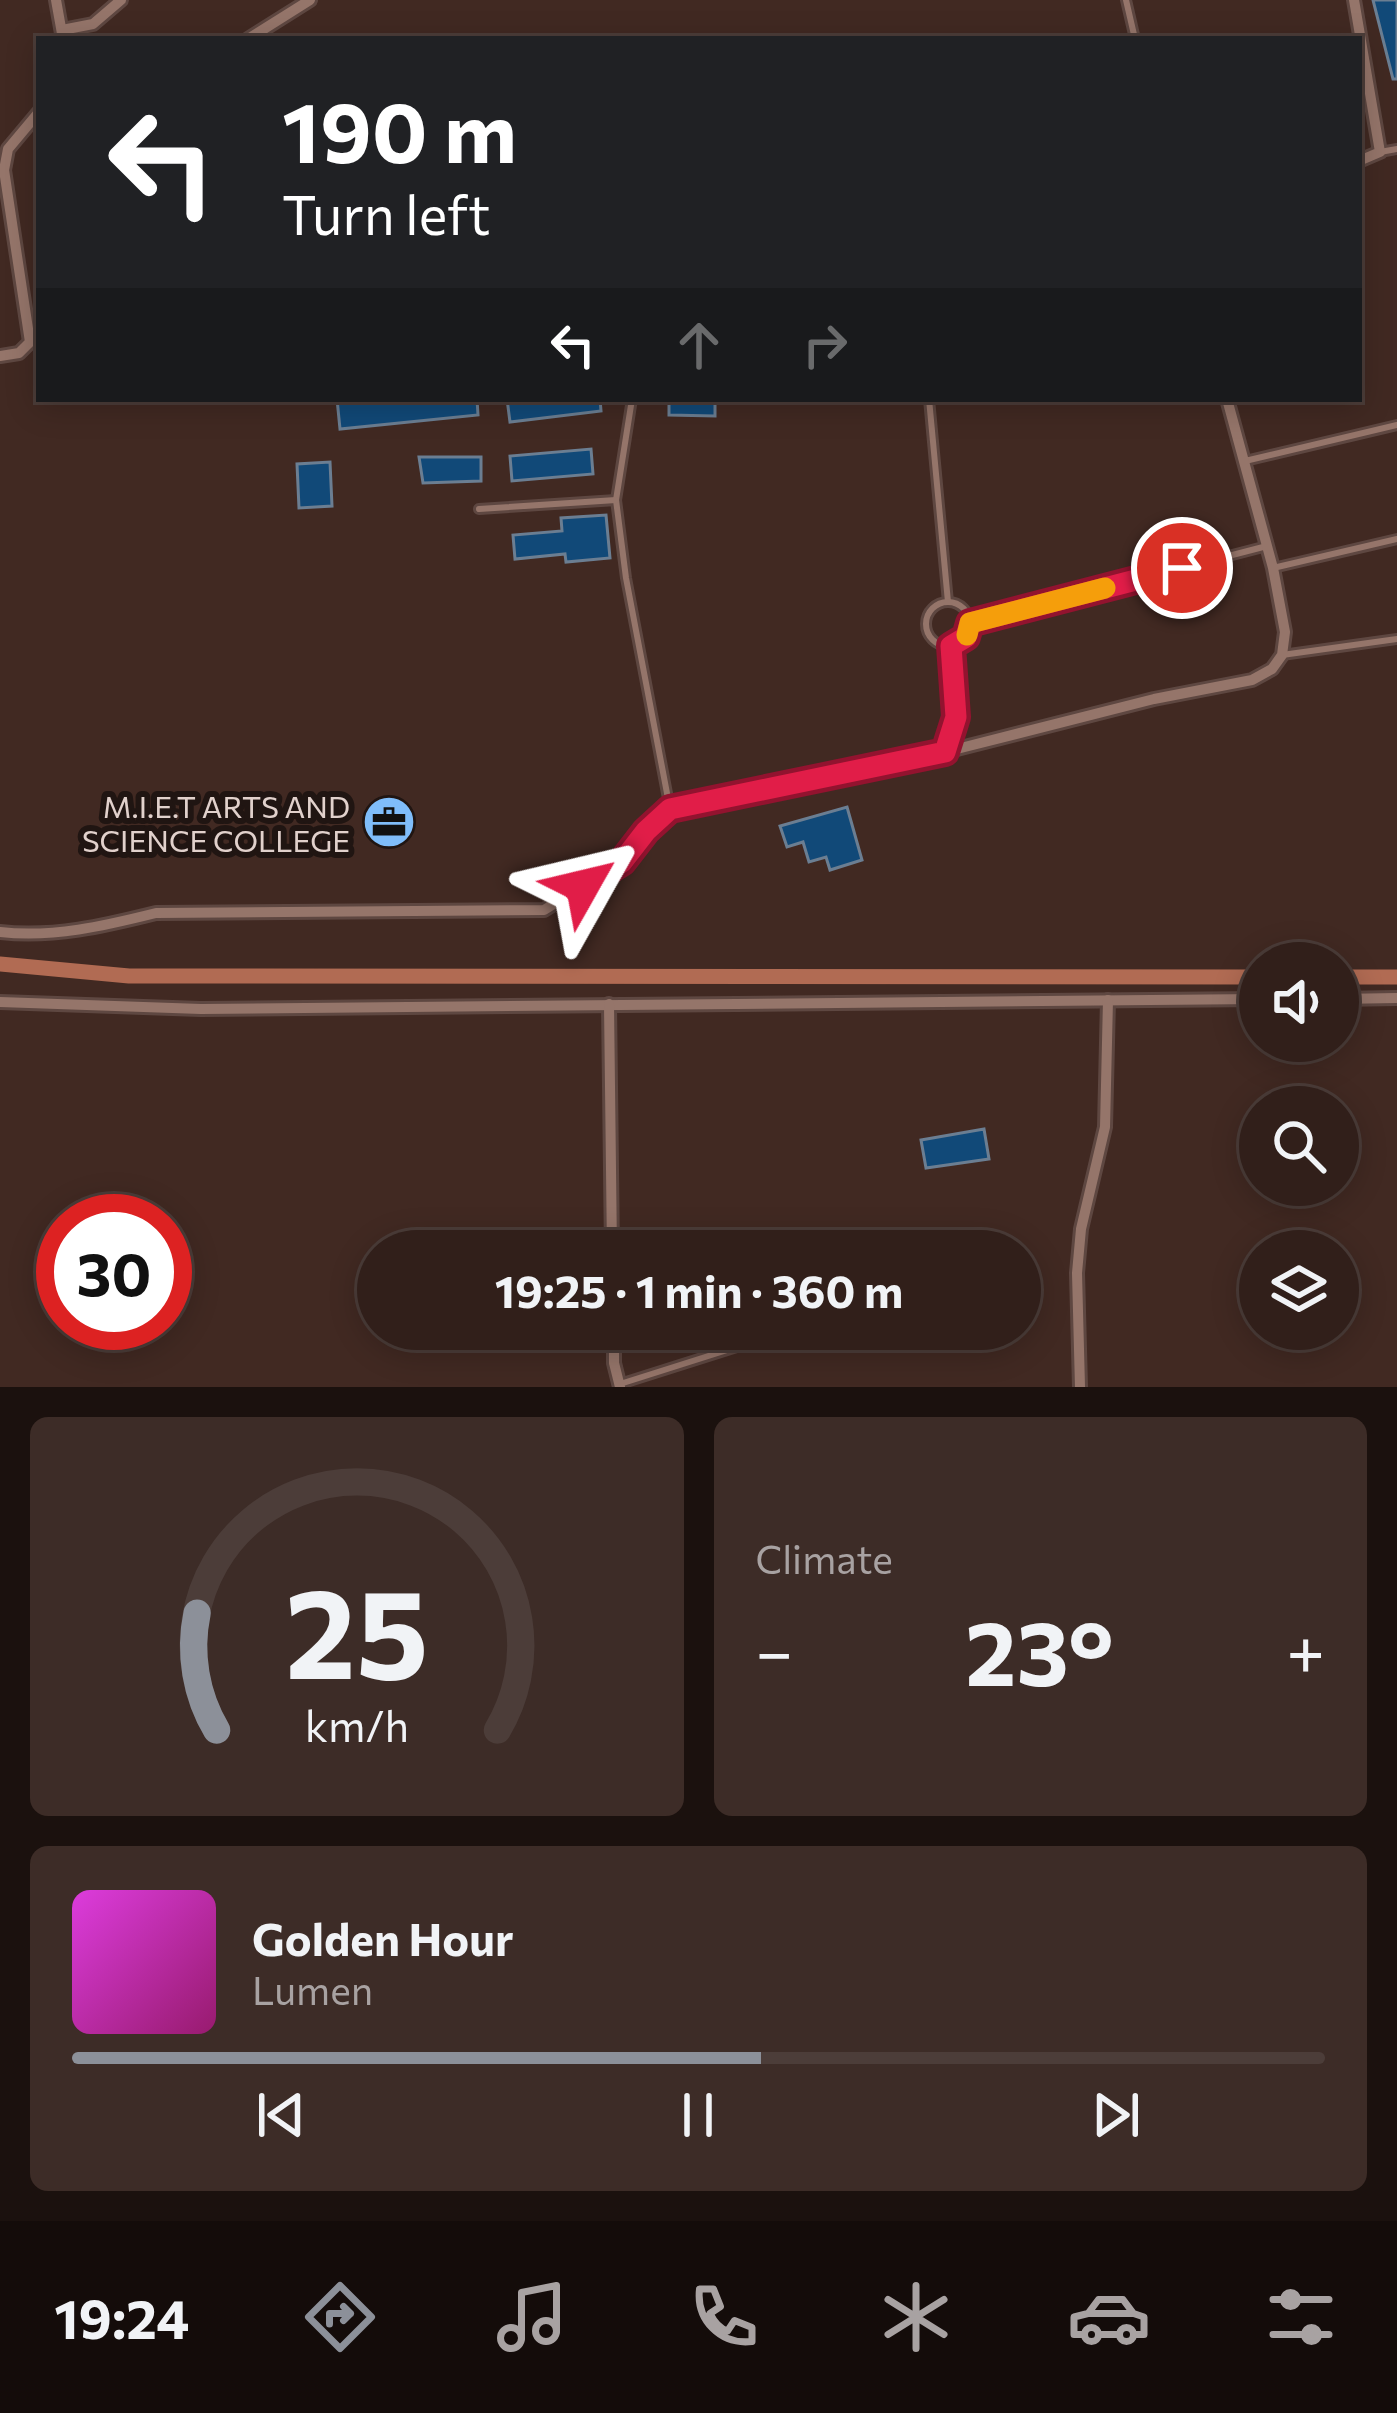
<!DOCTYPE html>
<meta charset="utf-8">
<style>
body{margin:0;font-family:Commissioner,sans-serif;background:#3d2c27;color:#f1f3f6;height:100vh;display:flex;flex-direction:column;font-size:45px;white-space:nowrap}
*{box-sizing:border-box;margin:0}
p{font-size:39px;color:#a8a2a2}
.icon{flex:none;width:66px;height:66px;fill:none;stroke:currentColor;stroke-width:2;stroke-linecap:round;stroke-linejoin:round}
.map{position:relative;height:1387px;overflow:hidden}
.side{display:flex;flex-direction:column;gap:30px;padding:30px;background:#1b110e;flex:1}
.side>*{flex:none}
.hud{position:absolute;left:36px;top:36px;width:1326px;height:366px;border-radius:0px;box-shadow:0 6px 30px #0003,0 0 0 3px #4c3d39;background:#202124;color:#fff;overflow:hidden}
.fabs{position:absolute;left:1239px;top:942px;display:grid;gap:24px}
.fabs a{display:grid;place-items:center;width:120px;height:120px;border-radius:50%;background:#311f1a;box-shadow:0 6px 30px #0003,0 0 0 3px #4c3d39;font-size:60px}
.speed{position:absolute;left:36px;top:1194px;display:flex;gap:24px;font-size:60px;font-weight:700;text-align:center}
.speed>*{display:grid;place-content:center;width:156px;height:156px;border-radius:50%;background:#311f1a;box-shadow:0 6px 30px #0003,0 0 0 3px #4c3d39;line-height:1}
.speed .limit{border:18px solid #d22;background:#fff;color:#111}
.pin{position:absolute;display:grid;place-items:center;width:102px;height:102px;color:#fff;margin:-51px;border:6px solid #fff;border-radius:50%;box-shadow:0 3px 12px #0007}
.me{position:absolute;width:132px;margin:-66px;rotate:53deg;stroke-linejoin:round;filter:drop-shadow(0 0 9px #0008)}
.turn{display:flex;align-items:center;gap:42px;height:252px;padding:0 48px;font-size:54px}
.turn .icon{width:156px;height:156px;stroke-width:2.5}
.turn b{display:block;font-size:84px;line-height:102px}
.lanes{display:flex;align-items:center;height:114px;padding:0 48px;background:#0003;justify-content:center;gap:60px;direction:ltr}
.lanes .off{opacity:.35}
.big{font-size:90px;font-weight:700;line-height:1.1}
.side .tile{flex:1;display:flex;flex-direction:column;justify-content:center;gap:18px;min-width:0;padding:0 42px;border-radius:18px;background:#3d2c27}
.side .dial{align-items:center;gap:0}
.dial svg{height:312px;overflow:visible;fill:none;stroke:#4c3d39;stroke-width:7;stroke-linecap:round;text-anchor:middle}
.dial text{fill:#f1f3f6;stroke:none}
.song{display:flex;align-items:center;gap:36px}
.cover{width:144px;height:144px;border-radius:18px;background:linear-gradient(135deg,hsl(300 70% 55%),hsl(320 70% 35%))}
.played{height:12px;border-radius:6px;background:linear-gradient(90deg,#8c9099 55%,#4c3d39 55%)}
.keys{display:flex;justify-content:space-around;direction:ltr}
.heat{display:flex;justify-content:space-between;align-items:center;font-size:66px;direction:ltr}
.side .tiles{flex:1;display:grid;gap:30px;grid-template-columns:1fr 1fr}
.tile:last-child{grid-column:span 2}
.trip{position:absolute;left:357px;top:1230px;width:684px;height:120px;border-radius:60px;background:#311f1a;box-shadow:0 6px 30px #0003,0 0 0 3px #4c3d39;font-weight:700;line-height:120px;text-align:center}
.dock{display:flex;height:192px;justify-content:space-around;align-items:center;background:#140c0a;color:#a8a2a2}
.dock .icon{width:84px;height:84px}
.dock .active{color:#8c9099}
.dock b{font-size:54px;color:#f1f3f6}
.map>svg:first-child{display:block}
</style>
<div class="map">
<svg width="1397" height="1387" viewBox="0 0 1397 1387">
<rect width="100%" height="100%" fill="#412922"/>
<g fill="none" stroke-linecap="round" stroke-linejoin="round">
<g stroke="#b16b53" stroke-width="15">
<path d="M0 964 129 976 1260 977"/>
<path d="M1338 977H1397"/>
</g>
</g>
<g fill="#114978" stroke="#6b7e92" stroke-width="3">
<path d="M1373 0H1397V79H1393Z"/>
<path d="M337 399H477L478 415 340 429Z"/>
<path d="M507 399H600L601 411 510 422Z"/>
<path d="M669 399H715V416L669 415Z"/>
<path d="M591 449 593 474 512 481 510 456Z"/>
<path d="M419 457H481V481L423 483Z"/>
<path d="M330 462 332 506 299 508 297 464Z"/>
<path d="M606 515 610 558 566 562 565 554 515 559 513 535 562 531 561 518Z"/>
<path d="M847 807 862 860 830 870 826 857 809 862 803 842 787 847 780 826Z"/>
<path d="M984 1129 989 1159 926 1168 921 1140Z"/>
</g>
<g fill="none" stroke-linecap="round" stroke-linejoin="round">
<g stroke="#5e4741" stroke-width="12">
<g id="service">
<path d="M1126 0 1135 39"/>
<path d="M1380 152 1397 149"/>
<path d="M632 399 616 500 626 578 670 809"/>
<path d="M929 399 948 602"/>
<path d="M1245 461 1397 425"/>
<path d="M479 509 616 500"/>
<path d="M1273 568 1397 539"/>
<circle cx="948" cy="624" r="22"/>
<path d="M970 623 1267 546"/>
<path d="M1282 655 1397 639"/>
<path d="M947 748 956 717 951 646"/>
<path d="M620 1384 743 1345"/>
</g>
</g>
<g stroke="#5e4741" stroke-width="16">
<g id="minor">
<path d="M56 0 63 39"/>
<path d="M1354 0 1380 152 1359 161"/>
<path d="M62 30 93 24 121 0"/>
<path d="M248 39 310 0"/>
<path d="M0 356 19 353 30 342 4 170 8 149 39 112"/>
<path d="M0 932C53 938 104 926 156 913L544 910 622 862 646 831 670 809 945 752 1154 699 1252 680 1272 669 1282 655 1285 632 1273 568 1227 399"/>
<path d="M1338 999 1397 998"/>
<path d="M0 1002 201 1009 1260 999"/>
<path d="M609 1004 612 1251"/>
<path d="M614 1329V1363L620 1387"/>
<path d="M1080 1387 1077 1273 1081 1229 1105 1127 1108 1000"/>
</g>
</g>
<use href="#service" stroke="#95756a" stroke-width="6"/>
<use href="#minor" stroke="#95756a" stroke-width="10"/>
</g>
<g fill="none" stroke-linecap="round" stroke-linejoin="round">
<g stroke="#92132f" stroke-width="30">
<path id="route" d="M583 886 622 862 646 831 670 809 945 752 956 717 951 646 966 637 970 623 1182 568"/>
</g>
<use href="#route" stroke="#e11d48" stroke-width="21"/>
<path stroke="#f59e0b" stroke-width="21" d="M967 635 970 623 1105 588"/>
</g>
<defs>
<g id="office-disc" transform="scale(2.7)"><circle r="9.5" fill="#7fbdfa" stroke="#201512"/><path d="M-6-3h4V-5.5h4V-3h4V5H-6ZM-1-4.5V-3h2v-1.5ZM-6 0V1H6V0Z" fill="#111"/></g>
</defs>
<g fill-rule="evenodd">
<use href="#office-disc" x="389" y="822"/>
</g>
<g text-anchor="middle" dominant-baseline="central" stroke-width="12" stroke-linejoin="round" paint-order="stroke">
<g font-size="30" fill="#e1d1cc" stroke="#201512" text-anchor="end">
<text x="350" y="805">M.I.E.T ARTS AND<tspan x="350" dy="34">SCIENCE COLLEGE</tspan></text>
</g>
</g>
</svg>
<div class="fabs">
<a><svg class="icon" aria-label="sound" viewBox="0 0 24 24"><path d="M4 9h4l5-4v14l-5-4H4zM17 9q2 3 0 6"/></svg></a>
<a><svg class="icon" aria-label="search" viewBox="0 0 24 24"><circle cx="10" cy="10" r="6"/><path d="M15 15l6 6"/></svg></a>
<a><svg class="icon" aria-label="layers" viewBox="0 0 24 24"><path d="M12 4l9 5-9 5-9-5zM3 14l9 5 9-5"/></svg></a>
</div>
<div class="speed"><div class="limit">30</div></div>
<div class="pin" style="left:1182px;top:568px;background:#d93025"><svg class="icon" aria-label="arrive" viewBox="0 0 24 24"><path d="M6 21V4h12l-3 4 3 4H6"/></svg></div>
<svg class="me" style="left:583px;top:886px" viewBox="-20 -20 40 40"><path d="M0-17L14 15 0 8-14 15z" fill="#e11d48" stroke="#fff" stroke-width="4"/></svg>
<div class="trip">19:25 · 1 min · 360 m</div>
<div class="hud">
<div class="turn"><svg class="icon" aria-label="left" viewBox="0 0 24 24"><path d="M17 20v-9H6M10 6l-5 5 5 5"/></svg><div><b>190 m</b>Turn left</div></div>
<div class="lanes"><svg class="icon" aria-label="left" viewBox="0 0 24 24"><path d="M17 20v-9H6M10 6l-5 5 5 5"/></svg><svg class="icon off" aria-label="ahead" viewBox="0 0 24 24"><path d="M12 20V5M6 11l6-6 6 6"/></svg><svg class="icon off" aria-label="right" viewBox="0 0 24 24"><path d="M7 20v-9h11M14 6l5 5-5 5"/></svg></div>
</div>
</div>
<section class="side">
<div class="tiles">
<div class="tile dial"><svg viewBox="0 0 100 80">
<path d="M14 69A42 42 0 1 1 86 69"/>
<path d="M14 69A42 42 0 0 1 9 39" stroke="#8c9099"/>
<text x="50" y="56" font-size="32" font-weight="700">25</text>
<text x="50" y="72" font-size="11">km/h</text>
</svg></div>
<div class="tile"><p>Climate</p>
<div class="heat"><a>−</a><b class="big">23°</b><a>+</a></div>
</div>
<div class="tile">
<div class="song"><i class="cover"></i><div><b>Golden Hour</b><p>Lumen</p></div></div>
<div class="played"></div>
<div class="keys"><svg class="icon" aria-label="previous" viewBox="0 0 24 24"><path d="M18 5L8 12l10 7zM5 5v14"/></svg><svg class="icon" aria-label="pause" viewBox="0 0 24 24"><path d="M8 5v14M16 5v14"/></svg><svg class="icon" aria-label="next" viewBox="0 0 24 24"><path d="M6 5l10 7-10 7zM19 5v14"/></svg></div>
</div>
</div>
</section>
<nav class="dock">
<b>19:24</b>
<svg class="icon active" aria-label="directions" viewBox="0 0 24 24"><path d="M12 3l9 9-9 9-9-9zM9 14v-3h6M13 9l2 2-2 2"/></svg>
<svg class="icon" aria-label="music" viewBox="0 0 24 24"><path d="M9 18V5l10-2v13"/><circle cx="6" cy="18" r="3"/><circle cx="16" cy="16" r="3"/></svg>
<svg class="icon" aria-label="phone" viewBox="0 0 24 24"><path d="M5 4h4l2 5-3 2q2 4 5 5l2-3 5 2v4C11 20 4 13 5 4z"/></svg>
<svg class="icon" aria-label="climate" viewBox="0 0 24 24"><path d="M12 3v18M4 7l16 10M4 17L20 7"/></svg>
<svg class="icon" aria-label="car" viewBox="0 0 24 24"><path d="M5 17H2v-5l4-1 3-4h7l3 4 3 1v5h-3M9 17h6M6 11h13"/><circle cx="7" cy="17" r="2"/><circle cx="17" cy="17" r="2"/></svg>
<svg class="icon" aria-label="filters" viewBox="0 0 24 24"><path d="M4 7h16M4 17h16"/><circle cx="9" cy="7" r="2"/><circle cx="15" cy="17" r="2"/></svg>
</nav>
